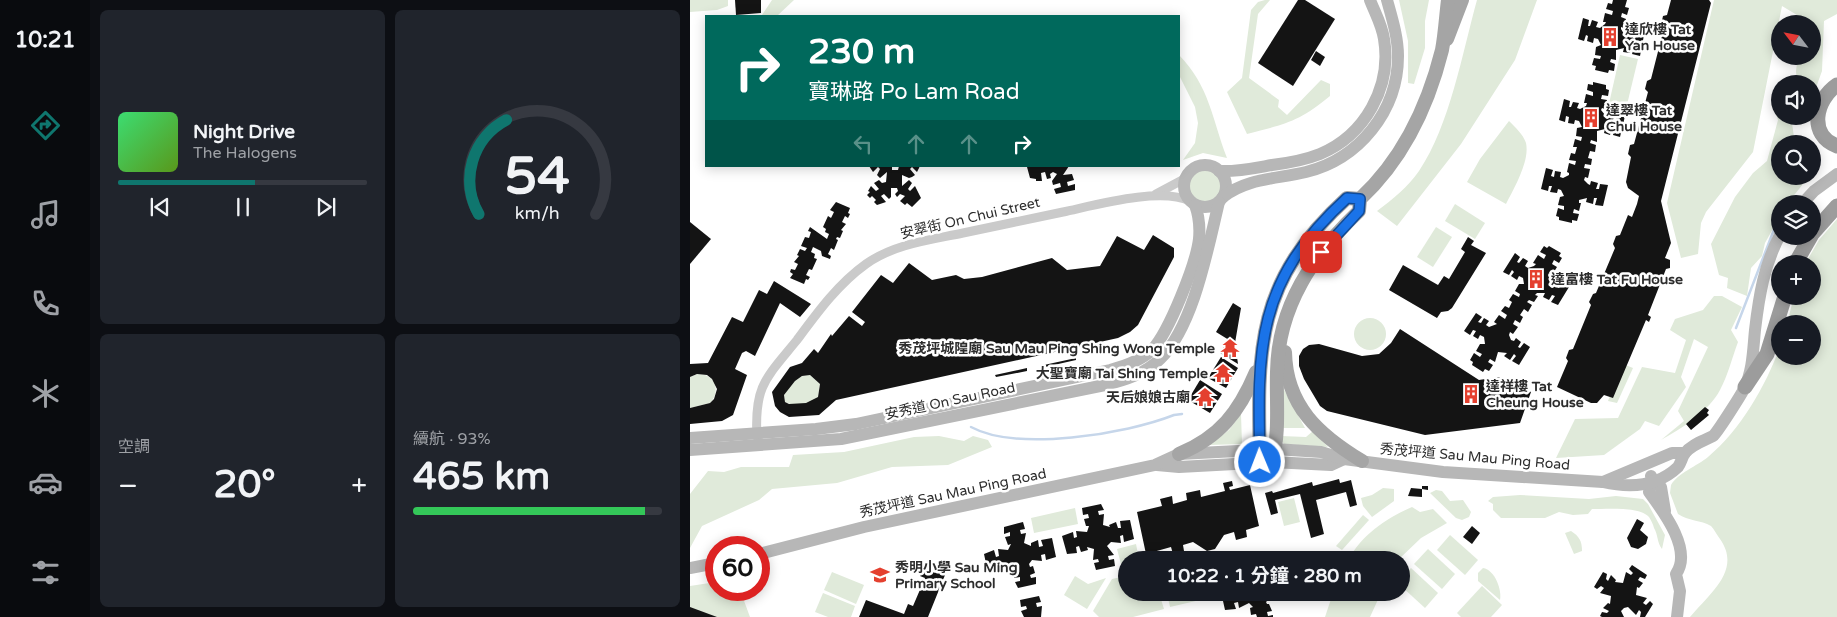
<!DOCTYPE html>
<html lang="zh-TW">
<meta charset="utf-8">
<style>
body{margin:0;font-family:"Varela Round","Noto Sans TC",sans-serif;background:#20242c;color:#f1f3f6;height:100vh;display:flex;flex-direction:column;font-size:19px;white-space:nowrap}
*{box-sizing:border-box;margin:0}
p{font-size:16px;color:#9ea1a6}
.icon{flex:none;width:28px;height:28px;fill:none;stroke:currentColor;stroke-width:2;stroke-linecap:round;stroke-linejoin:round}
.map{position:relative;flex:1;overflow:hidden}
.sheet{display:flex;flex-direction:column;gap:10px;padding:10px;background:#0d0f14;width:600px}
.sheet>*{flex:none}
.banner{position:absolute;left:15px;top:15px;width:475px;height:152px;border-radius:0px;box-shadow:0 2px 12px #0003;background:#00695c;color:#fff;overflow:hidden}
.needle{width:32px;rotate:302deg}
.buttons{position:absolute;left:1081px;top:15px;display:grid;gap:10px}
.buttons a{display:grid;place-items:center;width:50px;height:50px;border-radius:50%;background:#171b24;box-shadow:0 2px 12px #0003;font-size:25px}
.speed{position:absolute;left:15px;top:536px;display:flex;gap:10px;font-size:25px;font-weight:700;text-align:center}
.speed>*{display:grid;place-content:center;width:65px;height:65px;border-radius:50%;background:#171b24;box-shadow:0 2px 12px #0003;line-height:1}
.speed .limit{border:8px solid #d22;background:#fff;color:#111}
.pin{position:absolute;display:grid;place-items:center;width:42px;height:42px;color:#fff;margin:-21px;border-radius:10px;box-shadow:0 2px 8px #0006}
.me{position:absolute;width:55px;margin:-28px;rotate:359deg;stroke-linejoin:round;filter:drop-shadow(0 0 4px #0008)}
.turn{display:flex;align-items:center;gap:18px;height:105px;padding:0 20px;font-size:22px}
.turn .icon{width:65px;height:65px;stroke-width:2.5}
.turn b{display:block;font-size:35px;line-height:42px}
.lanes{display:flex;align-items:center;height:48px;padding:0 20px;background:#0003;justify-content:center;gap:25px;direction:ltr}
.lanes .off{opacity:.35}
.big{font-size:38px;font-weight:700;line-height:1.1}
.sheet .tile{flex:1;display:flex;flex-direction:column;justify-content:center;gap:8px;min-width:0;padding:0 18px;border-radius:8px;background:#20242c}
.sheet .dial{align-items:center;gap:0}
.dial svg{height:130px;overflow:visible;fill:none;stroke:#363941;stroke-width:7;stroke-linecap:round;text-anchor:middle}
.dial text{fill:#f1f3f6;stroke:none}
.song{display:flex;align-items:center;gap:15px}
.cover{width:60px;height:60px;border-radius:8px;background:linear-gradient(135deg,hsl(140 70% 55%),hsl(90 70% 35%))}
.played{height:5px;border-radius:2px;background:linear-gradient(90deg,#0f766e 55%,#363941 55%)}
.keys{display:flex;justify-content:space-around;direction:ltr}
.heat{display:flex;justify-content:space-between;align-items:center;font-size:28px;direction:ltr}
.charge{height:8px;border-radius:4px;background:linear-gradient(90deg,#34c759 93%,#363941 0)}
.sheet .tiles{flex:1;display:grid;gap:10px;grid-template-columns:repeat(2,1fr)}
.trip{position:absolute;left:428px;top:551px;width:292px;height:50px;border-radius:25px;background:#171b24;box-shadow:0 2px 12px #0003;font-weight:700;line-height:50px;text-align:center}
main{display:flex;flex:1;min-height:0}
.dock{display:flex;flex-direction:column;width:90px;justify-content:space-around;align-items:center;background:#090b0e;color:#9ea1a6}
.dock .icon{width:35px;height:35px}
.dock .current{color:#0f766e}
.dock b{font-size:22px;color:#f1f3f6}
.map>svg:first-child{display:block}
</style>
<main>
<nav class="dock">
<b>10:21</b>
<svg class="icon current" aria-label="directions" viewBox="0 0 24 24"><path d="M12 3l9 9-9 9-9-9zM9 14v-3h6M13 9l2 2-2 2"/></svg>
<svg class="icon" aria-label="music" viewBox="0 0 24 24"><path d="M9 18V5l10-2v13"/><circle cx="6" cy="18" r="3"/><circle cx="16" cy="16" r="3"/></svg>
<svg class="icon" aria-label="phone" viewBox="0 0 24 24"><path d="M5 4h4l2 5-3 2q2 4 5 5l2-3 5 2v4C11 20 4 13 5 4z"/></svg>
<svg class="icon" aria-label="climate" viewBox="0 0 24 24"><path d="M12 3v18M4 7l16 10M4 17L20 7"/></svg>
<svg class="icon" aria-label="car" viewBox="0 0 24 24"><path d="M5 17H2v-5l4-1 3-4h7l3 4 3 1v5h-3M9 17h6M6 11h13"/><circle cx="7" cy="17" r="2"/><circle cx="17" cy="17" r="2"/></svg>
<svg class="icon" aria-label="filters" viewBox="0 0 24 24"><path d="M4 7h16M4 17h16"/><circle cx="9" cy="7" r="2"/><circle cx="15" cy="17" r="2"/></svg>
</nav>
<section class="sheet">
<div class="tiles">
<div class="tile">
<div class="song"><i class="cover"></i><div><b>Night Drive</b><p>The Halogens</p></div></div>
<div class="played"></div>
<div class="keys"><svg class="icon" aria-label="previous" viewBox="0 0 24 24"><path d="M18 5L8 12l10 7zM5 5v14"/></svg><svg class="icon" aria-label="pause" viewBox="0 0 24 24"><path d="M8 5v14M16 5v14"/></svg><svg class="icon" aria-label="next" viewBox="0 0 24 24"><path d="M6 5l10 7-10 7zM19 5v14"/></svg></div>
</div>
<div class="tile dial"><svg viewBox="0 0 100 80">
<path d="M14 69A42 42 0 1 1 86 69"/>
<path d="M14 69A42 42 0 0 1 31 11" stroke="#0f766e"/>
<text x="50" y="56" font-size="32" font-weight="700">54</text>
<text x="50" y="72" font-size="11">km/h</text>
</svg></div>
<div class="tile"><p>空調</p>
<div class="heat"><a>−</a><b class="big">20°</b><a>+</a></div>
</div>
<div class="tile"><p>續航 · 93%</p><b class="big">465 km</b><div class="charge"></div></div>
</div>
</section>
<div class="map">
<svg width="1147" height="617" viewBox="0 0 1147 617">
<rect width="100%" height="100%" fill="#fff"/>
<g fill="#e0eada">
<path d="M0 0H38V6L27 10 0 12Z"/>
<path d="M82 0H104L87 16H68L72 15Z"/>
<path d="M575 0H580L568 14 559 78 589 100 588 107 597 115 631 80 640 84V96C609 122 595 124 557 134L537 92 552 78 561 10 568 2Z"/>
<path d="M709 0H739L735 21V48L724 84 718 83V41Z"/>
<path d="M787 0H847L825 60 771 144 707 226 687 211C703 199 718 187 729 171 760 125 772 54 787 0Z"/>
<path d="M1024 0H1147V14L1134 21 1132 71 1123 96 1122 84H1107L1106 71 1108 56H1122V24H1112V18L1092 6 1063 152 1016 212 1011 223 1008 254 991 258 977 203Z"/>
<path d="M489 55C520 87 522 119 537 158L513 153 493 160 505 143 508 123 505 107 489 75Z"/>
<path d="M930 55 948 59 935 113 918 108Z"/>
<path d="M1087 98 1090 100V116H1101L1105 144H1090V176L1108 178 1113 184 1097 204H1090V216L1075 243 1072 256 1061 268 1057 296 1037 288 1038 278 1029 275 1021 244 1045 197 1063 173 1077 161 1088 120 1083 107Z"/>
<path d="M819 121C825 127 833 134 836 143 840 161 824 188 816 204L777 182 790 159Z"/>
<circle cx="515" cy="186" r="16"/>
<path d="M765 204 795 223 785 239 755 221Z"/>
<path d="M1147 219V617H1000C1020 593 1052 570 1030 539 1027 535 1024 529 1021 526 1011 520 998 521 988 514L980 493 981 485C988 473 1007 466 1018 457 1051 429 1075 387 1090 347V356H1122V324H1097L1104 296H1122V264H1115L1129 240Z"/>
<path d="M746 227 762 237 743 267 727 257Z"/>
<path d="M1024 296H1032L1052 307 1041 330 1048 342C1042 358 1038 375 1030 390 1019 411 991 429 971 440L994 421 988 411 1018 347 1004 339 991 377 996 387 969 426 955 421 950 429 914 455 866 458 885 419 928 418 952 367 985 373 996 340 980 330 985 319 1013 310Z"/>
<circle cx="680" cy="334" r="16"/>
<path d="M933 364 943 368 927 403 918 401Z"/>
<path d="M7 374C24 373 32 390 20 403L0 408V377Z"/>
<path d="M120 375 130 384 128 397C121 404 104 407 95 402L94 395C101 386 107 374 120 375Z"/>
<path d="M592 386 615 428H592Z"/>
<path d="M551 414 552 444 519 445 539 430Z"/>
<path d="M623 431 638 447 594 444 591 440V436L616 437Z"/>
<path d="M249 436 274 441 283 436 298 440 302 447 258 465 202 467 147 483 82 489 69 500 12 526 0 548V494L18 471 34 472 51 467H99L103 455 154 452 224 437Z"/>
<path d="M693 488 704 489V501L682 517 673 506 671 498 682 495Z"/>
<path d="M746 490 752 491 760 501 773 500 781 512 779 517 772 520 766 518 740 493Z"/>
<path d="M830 495 899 499 926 496 953 499 958 504 975 535 972 549C967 543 968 534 964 528 963 524 961 520 959 517 950 506 915 509 902 509L898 514 883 515 869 512 855 518H811L803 510V504L798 501 803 497Z"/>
<path d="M604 498 610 522 594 526 588 502Z"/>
<path d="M722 507 730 512 743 509 757 523 731 538 708 560H658C673 534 695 519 722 507Z"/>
<path d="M385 508 388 524 344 533 341 518Z"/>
<path d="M673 515 679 520 652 550 646 546Z"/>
<path d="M881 531C889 536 892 541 892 551L884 554 875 533Z"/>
<path d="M760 535 788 560 775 575 747 550Z"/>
<path d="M446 544 449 559 436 560V562L431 564 427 549Z"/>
<path d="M738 549 765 574 752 589 724 564Z"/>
<path d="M721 568 748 593 735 608 711 586V578Z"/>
<path d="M793 568C805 570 812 590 810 600L788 581V573Z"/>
<path d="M142 572 174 585 166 604 134 590Z"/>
<path d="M385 576 398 584 416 578 397 609 374 595Z"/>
<path d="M436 576V592L469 593 474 609 443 617H409L403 611 422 579Z"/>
<path d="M26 582V590H50L60 617H2L0 614V586Z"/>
<path d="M792 586 812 605 801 617H771L767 613Z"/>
<path d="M133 593 165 606 161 617H138L125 612Z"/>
<path d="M477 593H508L510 600 480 607Z"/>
<path d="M643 593V592L691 593 680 617H635Z"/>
</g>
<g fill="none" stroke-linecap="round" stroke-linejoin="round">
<g stroke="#c6d6ea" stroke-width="2.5">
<path d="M1046 328 1090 214"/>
<path d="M281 427C327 452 436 434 484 415L492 414"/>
</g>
</g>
<g fill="#141414" fill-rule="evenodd">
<path d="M45 0H71V13L46 15Z"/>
<path d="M608 0H615L645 19 603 86 568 63Z"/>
<path d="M923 0H937L935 7 939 8 937 15 932 13 931 17 936 19 934 28 931 27V29L934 34H937L938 31 944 33 943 38 945 39 947 33 954 35 950 56 942 54 944 48 941 47 940 53 933 52 934 48 926 50V60L921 59 920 62 925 64 924 71 919 70 918 73 905 70 906 66 902 65 904 58 910 59 911 56 905 55 906 47 911 45 908 39 904 38 903 43 897 41 898 36 896 35 894 41 888 39 893 18 899 20 898 26H900L902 20 908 22 906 27 910 28 915 24 916 22H913L915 13 922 15 923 11 916 9 918 3 922 4Z"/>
<path d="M981 0H1019L1021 3 971 201 981 243 975 258 980 260V268L976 269 958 315 961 317 959 322 956 320 923 398 914 395 907 403H901L867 387 878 361 876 358 879 350 883 349 901 305 899 302 903 294 906 293 925 248 923 244 926 236 930 235 938 215 942 217 947 204 949 196 938 188 936 182 941 157 938 154 940 145 944 144 958 92 955 89 957 81 961 79 974 28 971 25 973 16 977 15Z"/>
<path d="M626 51 635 57 630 66 621 60Z"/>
<path d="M903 82 916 85V89L919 90 918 96 912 95 911 99 917 100 915 109 912 108 911 110 915 115 918 116 919 112 925 114 923 120H926L928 114 935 116 930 137 923 135 924 129 922 128 920 135 914 133 915 129 907 131V142L901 140 900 143 906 145 905 152 900 151 898 158 902 159 901 165 895 164 894 168 900 169 898 178 895 177 894 180 898 184 900 185 901 181 908 183 906 189H909L910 184 918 185 913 206 905 205 907 198H904L903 204 896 202 897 198 889 200V203H891L889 211 884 209 883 213 889 214 887 221 882 220V223L869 220V217L866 216 868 208 874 210V206L868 205 870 197 874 196 871 190 868 189 867 193 860 192 862 186H859L858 191 851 189 856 168 863 170 861 176 864 177 865 171 871 172 870 177 873 178 879 175V173L877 172 879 163 885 165 886 161 879 160 881 153 885 154 887 147H883L885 139 891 141 892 137 886 136 887 128 892 127 889 121 885 120 884 124 878 123 879 117 876 116 875 122 869 120 874 99 880 101 879 107H881L883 102 889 103 887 108 890 109 896 106 897 103H894L896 94 903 96V92L897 90 898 84 903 85Z"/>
<path d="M179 166H202V170H208L209 166H230L227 172 222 167 220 169 225 175 222 177 219 178 212 175V186L219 180 222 183 218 189 220 191 225 186 231 198 222 207 217 203 215 205 210 201 215 196 210 194 207 197 205 194 208 191 207 188H201V197L199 199 194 194 191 196 196 202 187 205 184 202 186 200 182 196 180 198 177 195 180 192 178 191 181 186 186 191 189 189 184 183 189 180 192 183 196 182 197 172 190 178 187 175 190 169 188 167 183 172Z"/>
<path d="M379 166 373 175 382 174 384 180 377 182 378 186 385 184V190L366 194 364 189 371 187 370 183 363 185 362 181 367 174 363 172 360 174 361 178 357 179 355 172 351 173 352 181H346V179L340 178 337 167Z"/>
<path d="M146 202 160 208 158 213 160 214 158 218 155 216 152 222 156 224 151 230 153 231 150 238 147 237 146 239 148 240 144 250 141 248 138 254 141 256 140 259 132 256 131 251 123 247 121 252 125 254 124 258 127 259 122 270 119 269 116 275 120 277 118 280 116 279 114 284 100 278 103 274 100 272 101 269 105 270 108 264 104 262 109 256 107 255 110 249 115 251 117 248 111 246 115 237 119 238 121 232 118 231 120 227 137 239 139 234 135 232 136 229 133 227 138 216 141 218 144 212 140 210Z"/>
<path d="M0 222 21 239 0 264Z"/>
<path d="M463 235 484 248V257L448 325 440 332 428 338 146 400 129 415 99 417 90 412 85 406 82 392 100 367 112 363 124 349 128 353 141 334 142 336 159 316 172 326 175 322 162 312 191 275 203 283 219 263 242 280 266 275 274 279 292 277 362 258 377 270 410 266 427 236 454 250ZM120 375 130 384 128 397 116 403 99 404 95 402 94 395 105 381 112 376Z"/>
<path d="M778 237 784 241 781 245 796 253 762 308 758 311 751 312 747 318 699 290 713 265 748 285 754 276 759 279 775 252 771 249Z"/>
<path d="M854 246 857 248 859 246 871 253 869 256 872 258 869 263 864 260 862 264 867 267 862 275 859 273 858 275 860 280 862 282 864 278 870 282 867 287 869 288 872 283 879 287 868 305 861 302 865 296 862 295 859 300 853 297 855 293H847L845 295 848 296 844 302 839 300 837 302 842 305 838 312 834 309 830 315 833 317 830 323 825 320 823 324 828 327 823 334 820 332 819 335 821 340 824 341 826 338 831 342 828 347 830 348 834 343 840 347 829 365 822 361 826 356 824 354 820 360 814 356 817 353 808 352 805 362 800 359 798 362 803 365 799 371 795 369 793 372 782 365 783 362 780 360 784 353 790 357 792 354 786 351 790 344H795L794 337 790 335 788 339 783 336 786 331 783 330 780 335 774 331 786 313 792 317 788 322 791 323 794 318 799 321 796 325 799 327 807 324 804 322 809 315 815 319 817 315 811 311 815 306 819 308 822 302 819 300 823 294 829 297 830 294 825 291 829 284H834L833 278 829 276 827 280 821 276 824 272 822 270 819 275 813 272 825 253 830 257 827 262 829 263 833 258 838 261 835 266 838 268 844 266 846 264 843 263 848 255 854 259 856 255 850 252Z"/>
<path d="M84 281 121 304 110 317 90 303 65 356 56 351 52 353 45 369 57 375 43 415 32 421 0 424V408L20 403 24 399 27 389 22 379 17 375 7 374 0 377V364L18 363 42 317 53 322 69 290 77 294Z"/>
<path d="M543 303 551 308 545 343 548 364 530 353 539 340 526 332Z"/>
<path d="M710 329 789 380 808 377 841 392 830 423 735 435 637 411 630 406 614 379 609 366V356L613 349 619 345 629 344 672 356 689 354 701 343Z"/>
<path d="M531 357 548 368 536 388 518 378Z"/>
<path d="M386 358V360L355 367 354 365Z"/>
<path d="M337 368V371L306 377 305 375Z"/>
<path d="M510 380 532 394 520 413 498 400Z"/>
<path d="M1015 407 1019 410 1017 413 1019 415 1001 430 996 424Z"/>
<path d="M649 479 650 483 661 480 667 505 660 507 656 492 626 500 634 534 621 538 610 494 585 500 588 513 581 515 575 493 582 491 583 493 622 482 623 486Z"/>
<path d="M542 481 543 486 539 487 540 490 560 485 569 526 556 530 557 537 546 540 544 532 534 535 525 549 517 551 503 542 493 545 494 551 483 554 481 547 456 554 447 512 472 506 470 499 482 496 483 504 497 500 496 493 510 490 511 497 535 491 533 483Z"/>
<path d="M732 486H738V490L732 489V497L718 496 721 488 732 489Z"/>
<path d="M411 504 414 510 408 511 409 515 414 514 413 525 420 527 419 525 426 522 428 528H431L430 521 440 520 444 539 434 542 433 535 430 536 431 543 421 542 417 546 424 555 418 556 419 560 424 559 425 566 406 570 404 563 409 562 408 559 403 560 404 549 397 547 398 550 391 552 389 546 386 547 387 553 377 554 372 536 383 532 384 538 387 537 386 531 397 532 399 526H396L394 519 399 518 398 514 393 515 392 508Z"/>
<path d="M947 519 954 523 950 530 958 537 956 544 948 549 941 547 937 538Z"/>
<path d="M333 522 335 529 330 530 331 534 336 533 334 543 341 546V543L348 540 349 547 353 546 351 540 362 538 366 557 356 560 355 554 351 555 352 561 342 560 339 564 340 567 343 566 345 573 340 575 341 578 346 577V584L328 588 325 582 330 581V577L324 578 325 567 319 566V568L312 571 311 564 307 565 309 571 298 573 294 554 304 550 306 557 309 556 308 549 318 550 321 544 318 545 315 537 320 536V532L314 534V527Z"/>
<path d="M782 526 790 533 782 544 773 537Z"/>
<path d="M236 562 242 565 240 569 255 575 238 617H169L176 600 214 614 218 604 223 606 235 578 230 576Z"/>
<path d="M942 565 957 575 955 579 950 577 948 580 953 583 949 588 947 587 946 595 957 598 953 603 956 605 960 601 963 604 955 617H950L951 612 949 610 946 615 938 607 934 608 931 611 934 617H912L910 616 912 612 917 613 919 611 913 608 918 603 920 604 921 596 910 593 914 588 911 586 907 589 904 587 913 572 917 574 916 579 918 581 921 575 926 580 925 582 933 583 936 572 941 575 943 573 939 569Z"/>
<path d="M531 592H588L589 598 582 599 581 597 576 602 577 604H579L582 611 577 612 578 616 583 615V617H567L566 614 561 615 560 608 563 607 559 603 549 608 548 602 544 603 546 609 535 610Z"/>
<path d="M349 596 351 602 346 603 347 607 352 606 351 617H334L331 611 337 609 336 606 331 607 330 600Z"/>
<path d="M0 607 27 617H0Z"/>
</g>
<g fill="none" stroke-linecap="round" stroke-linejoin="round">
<g stroke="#cacaca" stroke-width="9">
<path d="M466 194 496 178"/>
<path d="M67 437C64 386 76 378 107 340 127 313 148 284 176 264 204 244 240 240 273 233 306 226 340 219 373 212 406 205 470 187 500 201"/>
</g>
<g stroke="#b7b7b7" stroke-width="12">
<circle cx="515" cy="186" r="21"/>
<path d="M529 171C547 172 565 168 582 165 598 163 615 160 630 154 675 135 702 87 694 39 692 25 685 13 680 0"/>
<path d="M533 197C557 178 587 179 616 172 669 159 708 111 708 56 708 37 702 18 697 0"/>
<path d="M1112 204 1124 191 1147 174"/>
<path d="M0 438 126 429 166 424 420 370C436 366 450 361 462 350 479 332 506 264 509 239 510 228 509 216 505 205"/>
<path d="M0 450 151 439 415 385C435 380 455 374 470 359 504 326 518 247 529 202"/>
<path d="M467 465 489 467 582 462 641 465 654 459"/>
<path d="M961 476 963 481 971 487 975 511"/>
<path d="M963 481 959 492C973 511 1003 550 986 574L990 591 987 617"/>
<path d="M913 482 982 453H995"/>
<path d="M69 554 174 527 465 465 489 454 585 449 631 452 654 459 753 472 913 482C939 488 967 487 988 467 991 463 992 457 995 453 1002 444 1014 441 1023 436 1027 433 1051 395 1054 389 1063 370 1063 350 1065 330 1069 296 1074 265 1090 235"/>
<path d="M0 568 26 563"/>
</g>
<g stroke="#a5a5a5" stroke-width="14">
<path d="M757 39 772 0"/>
<path d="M595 352C596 406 629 435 672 461"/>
<path d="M489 454C530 437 549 412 566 372"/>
<path d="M570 462C567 347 566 281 657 198L670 199"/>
<path d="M582 462C590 432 586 402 587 372 588 306 623 255 669 211L670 199C713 159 738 106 752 50 755 34 756 16 758 0"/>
</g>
<g stroke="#9c9c9c" stroke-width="15">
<path d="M1147 85C1125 100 1118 135 1147 146"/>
<path d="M1122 234 1147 206"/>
<path d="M1105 264 1121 236"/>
<path d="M1055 387 1077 354 1095 296"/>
</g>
</g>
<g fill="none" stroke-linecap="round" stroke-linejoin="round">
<g stroke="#114b97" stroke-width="12">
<path id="route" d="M570 462C567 347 566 281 657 198L670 199 669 211 631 252"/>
</g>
<use href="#route" stroke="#1a73e8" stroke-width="9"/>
</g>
<defs>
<g id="building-bare" transform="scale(1.5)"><path d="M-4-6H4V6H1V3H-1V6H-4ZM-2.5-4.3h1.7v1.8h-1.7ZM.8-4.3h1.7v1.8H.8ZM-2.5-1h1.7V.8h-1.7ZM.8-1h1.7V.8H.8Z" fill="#e4402f" stroke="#fff" stroke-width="2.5" paint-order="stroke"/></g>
<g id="temple-bare" transform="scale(1.5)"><path d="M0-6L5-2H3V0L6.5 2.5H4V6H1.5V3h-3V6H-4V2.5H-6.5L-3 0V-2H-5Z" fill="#e4402f" stroke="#fff" stroke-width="2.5" paint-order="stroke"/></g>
<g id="school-bare" transform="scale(1.5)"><path d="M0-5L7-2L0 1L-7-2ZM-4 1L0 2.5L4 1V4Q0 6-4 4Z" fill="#e4402f" stroke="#fff" stroke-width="2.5" paint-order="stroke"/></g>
</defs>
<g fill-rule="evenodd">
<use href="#building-bare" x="920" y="37"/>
<use href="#building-bare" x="901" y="118"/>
<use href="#building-bare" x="846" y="279"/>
<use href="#temple-bare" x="540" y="348"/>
<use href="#temple-bare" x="533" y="373"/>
<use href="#building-bare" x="781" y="394"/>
<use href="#temple-bare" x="515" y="397"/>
<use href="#school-bare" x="190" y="575"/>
</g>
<g text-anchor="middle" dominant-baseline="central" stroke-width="5" stroke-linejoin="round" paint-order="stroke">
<g font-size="14" font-weight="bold" fill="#2d2d2d" stroke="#fff" text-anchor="start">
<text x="935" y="29">達欣樓 Tat<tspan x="935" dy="16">Yan House</tspan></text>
<text x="916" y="110">達翠樓 Tat<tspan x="916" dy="16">Chui House</tspan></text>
<text x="861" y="279">達富樓 Tat Fu House</text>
<text x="525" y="348" text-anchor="end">秀茂坪城隍廟 Sau Mau Ping Shing Wong Temple</text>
<text x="518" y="373" text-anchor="end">大聖寶廟 Tai Shing Temple</text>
<text x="796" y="386">達祥樓 Tat<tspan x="796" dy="16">Cheung House</tspan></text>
<text x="500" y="397" text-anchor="end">天后娘娘古廟</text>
<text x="205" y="567">秀明小學 Sau Ming<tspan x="205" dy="16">Primary School</tspan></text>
</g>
<g font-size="14" fill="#2d2d2d" stroke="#fff">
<text transform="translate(280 218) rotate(-13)">安翠街 On Chui Street</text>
<text transform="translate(260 401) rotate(-12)">安秀道 On Sau Road</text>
<text transform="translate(785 457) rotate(5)">秀茂坪道 Sau Mau Ping Road</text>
<text transform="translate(263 493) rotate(-12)">秀茂坪道 Sau Mau Ping Road</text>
</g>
</g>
</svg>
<div class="buttons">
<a><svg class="needle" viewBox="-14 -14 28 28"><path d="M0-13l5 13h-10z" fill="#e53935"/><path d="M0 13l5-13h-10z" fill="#9ea1a6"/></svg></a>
<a><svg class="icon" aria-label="sound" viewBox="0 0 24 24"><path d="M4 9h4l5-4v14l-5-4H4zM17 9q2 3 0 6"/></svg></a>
<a><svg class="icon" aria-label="search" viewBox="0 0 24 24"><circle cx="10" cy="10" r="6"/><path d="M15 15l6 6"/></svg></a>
<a><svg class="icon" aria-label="layers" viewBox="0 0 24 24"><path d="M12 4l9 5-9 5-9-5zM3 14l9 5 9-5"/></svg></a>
<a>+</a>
<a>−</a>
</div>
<div class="speed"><div class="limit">60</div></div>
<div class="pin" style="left:631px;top:252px;background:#d93025"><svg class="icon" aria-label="arrive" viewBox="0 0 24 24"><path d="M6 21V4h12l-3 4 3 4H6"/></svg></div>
<svg class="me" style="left:570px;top:462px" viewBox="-20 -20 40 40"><circle r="17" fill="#1a73e8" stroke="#fff" stroke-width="3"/><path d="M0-11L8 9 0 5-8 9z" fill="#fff"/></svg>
<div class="trip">10:22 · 1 分鐘 · 280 m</div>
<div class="banner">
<div class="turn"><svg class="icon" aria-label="right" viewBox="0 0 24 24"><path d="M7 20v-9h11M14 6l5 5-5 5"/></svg><div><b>230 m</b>寶琳路 Po Lam Road</div></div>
<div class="lanes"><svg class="icon off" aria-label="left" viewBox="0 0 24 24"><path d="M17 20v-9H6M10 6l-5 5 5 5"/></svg><svg class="icon off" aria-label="ahead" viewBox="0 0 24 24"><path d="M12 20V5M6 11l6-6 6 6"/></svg><svg class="icon off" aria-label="ahead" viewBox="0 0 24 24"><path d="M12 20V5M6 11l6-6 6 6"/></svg><svg class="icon" aria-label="right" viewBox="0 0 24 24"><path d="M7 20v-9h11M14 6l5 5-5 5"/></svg></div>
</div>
</div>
</main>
